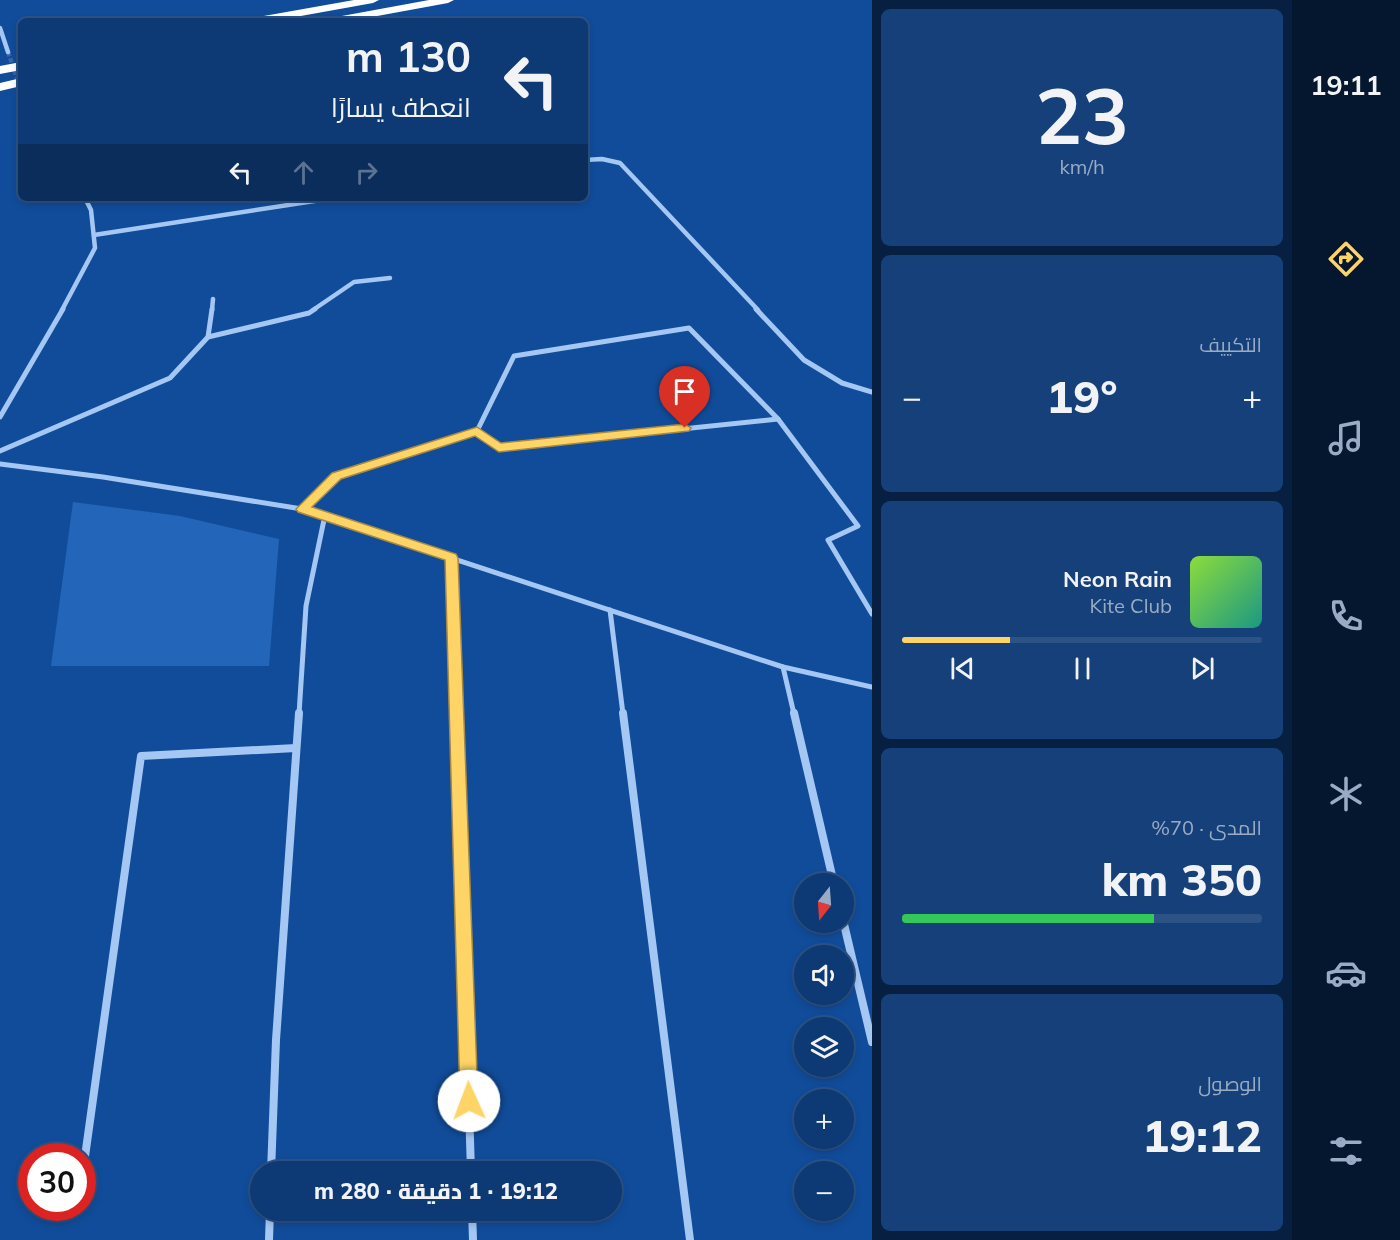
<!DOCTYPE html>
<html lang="ar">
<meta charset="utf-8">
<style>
body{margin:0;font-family:Mulish,Cairo,sans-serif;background:#164079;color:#f1f3f6;direction:rtl;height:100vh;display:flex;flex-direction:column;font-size:22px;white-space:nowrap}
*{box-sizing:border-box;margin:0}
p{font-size:20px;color:#9aacc5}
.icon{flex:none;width:33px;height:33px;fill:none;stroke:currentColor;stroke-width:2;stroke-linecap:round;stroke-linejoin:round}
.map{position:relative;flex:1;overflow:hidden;direction:ltr}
.sheet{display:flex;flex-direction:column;gap:9px;padding:9px;background:#071f40;width:420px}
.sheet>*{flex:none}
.guide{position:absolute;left:18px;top:18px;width:570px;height:183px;border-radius:9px;box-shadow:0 3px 9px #0003,0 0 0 2px #2d5386;direction:rtl;background:#0d3974;color:#f1f3f6;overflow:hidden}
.needle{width:39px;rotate:197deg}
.controls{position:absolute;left:794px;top:873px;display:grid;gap:12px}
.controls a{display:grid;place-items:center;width:60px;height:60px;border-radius:50%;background:#0d3974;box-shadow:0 3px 9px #0003,0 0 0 2px #2d5386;font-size:30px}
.speed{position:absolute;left:18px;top:1143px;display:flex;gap:12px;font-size:30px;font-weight:700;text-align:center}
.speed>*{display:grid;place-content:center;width:78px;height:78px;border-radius:50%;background:#0d3974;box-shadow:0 3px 9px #0003,0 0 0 2px #2d5386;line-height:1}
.speed .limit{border:9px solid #d22;background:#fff;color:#111}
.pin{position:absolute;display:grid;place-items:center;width:51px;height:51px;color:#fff;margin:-62px -26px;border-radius:50% 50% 50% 0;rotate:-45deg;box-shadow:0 0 6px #0007}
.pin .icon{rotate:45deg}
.me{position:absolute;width:66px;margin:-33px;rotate:358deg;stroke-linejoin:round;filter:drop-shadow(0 0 4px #0008)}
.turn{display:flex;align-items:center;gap:21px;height:126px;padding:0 18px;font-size:27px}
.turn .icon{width:78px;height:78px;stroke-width:2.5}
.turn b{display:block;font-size:42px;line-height:51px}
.lanes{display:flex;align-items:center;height:57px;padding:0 18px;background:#0003;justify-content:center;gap:30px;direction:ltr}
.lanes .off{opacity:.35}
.big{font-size:45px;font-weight:800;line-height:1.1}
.sheet .card{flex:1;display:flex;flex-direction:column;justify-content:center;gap:9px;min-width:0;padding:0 21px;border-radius:9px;background:#164079}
.sheet .dial{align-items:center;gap:0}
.dial b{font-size:78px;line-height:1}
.song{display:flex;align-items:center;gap:18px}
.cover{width:72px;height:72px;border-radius:9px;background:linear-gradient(135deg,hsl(90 70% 55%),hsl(170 70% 35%))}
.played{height:6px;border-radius:3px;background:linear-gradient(90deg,#ffd467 30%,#2d5386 30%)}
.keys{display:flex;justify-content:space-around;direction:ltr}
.heat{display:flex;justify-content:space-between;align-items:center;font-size:33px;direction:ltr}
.charge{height:9px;border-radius:4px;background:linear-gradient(90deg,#34c759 70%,#2d5386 0)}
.trip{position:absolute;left:250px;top:1161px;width:372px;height:60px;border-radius:30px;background:#0d3974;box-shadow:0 3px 9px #0003,0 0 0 2px #2d5386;font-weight:800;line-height:60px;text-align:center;direction:rtl}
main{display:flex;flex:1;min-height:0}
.tabs{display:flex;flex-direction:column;width:108px;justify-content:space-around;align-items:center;background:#05172e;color:#9aacc5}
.tabs .icon{width:42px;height:42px}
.tabs .active{color:#ffd467}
.tabs b{font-size:27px;color:#f1f3f6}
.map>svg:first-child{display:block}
</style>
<main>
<nav class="tabs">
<b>19:11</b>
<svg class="icon active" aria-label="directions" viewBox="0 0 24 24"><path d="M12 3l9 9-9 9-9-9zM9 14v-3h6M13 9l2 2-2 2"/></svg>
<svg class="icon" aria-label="music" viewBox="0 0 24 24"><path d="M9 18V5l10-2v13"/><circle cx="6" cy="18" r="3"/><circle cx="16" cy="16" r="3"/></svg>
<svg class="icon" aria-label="phone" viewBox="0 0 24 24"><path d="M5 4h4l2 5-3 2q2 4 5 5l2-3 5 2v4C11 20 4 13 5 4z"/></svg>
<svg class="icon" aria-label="climate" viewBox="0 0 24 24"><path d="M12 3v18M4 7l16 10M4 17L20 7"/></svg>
<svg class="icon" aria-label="car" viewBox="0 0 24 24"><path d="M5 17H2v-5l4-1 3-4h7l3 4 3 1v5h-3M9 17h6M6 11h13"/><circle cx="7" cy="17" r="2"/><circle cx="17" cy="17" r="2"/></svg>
<svg class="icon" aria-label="filters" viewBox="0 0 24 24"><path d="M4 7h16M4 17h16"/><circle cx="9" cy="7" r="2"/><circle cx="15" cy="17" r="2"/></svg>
</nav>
<section class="sheet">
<div class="card dial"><b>23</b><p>km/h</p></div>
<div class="card"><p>التكييف</p>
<div class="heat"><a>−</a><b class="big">19°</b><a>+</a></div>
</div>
<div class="card">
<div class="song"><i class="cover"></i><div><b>Neon Rain</b><p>Kite Club</p></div></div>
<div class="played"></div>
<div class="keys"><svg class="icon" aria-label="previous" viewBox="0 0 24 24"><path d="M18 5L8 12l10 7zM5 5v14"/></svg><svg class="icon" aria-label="pause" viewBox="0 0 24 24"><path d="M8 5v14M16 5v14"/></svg><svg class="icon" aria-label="next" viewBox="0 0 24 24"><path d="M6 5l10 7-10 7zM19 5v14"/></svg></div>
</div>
<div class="card"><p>المدى · 70%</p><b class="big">350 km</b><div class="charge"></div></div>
<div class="card"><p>الوصول</p><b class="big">19:12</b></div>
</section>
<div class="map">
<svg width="872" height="1240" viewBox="0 0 872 1240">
<rect width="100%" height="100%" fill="#114c9a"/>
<path fill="#2365b8" d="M73 502 180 516 279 539 269 666H51Z"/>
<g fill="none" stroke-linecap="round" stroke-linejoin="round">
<path stroke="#3567a9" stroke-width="4.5" stroke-dasharray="4.5 2" stroke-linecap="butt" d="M8 52 21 89"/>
<g stroke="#a4c7f4" stroke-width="4.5">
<path d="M0 28 8 52"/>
<path d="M585 160 602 159 620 163 758 310"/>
<path d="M94 235 334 198"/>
<path d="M62 310 95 248 91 210 85 198"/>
<path d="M212 310 213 299"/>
<path d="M313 310 354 282 390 278"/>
</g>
<g stroke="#a4c7f4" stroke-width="5">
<path d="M756 309 804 360 842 383 872 392"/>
<path d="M208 337 212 309"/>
<path d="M0 417 63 309"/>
<path d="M477 431 514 356 689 328 778 419"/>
<path d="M0 451 170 378 208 337 309 313 315 309"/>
<path d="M0 464 103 477 302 509 783 667 872 687"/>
<path d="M302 509 337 476 477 431 499 448 778 419 858 526 828 540 872 614"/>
<path d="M452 558 457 714"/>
<path d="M610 610 623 714"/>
<path d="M783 667 794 714"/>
<path d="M299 714 306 606 325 515"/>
</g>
<g stroke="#a4c7f4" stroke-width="8">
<path d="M457 713 471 1172"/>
<path d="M623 713 690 1240"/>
<path d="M794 713 834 884"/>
<path d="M843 920 872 1042"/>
<path d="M271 1172 276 1040 299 713"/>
<path d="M82 1178 141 756 296 748"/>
<path d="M472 1210 473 1240"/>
<path d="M269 1240 270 1210"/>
</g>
<g fill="#fff" fill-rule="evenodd">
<path d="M354 0H379L373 3 273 21H247L253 18Z"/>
<path d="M429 0H454L448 3 350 21H325L331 18Z"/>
<path d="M21 62V70L0 74V66Z"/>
<path d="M21 78V86L0 91V83Z"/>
</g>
</g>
<path fill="#ffd467" stroke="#a68a43" stroke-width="1.5" d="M685 424 691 428 689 431 499 452 475 436 341 479 312 507 456 554 458 558 478 1101 475 1107 469 1109 463 1107 460 1101 445 560 298 512 296 509 332 473 477 427 501 443Z"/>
</svg>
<div class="controls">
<a><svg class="needle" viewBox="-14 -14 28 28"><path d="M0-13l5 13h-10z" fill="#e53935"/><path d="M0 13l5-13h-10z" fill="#9aacc5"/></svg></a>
<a><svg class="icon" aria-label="sound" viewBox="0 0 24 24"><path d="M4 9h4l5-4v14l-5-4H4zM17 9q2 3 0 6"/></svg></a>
<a><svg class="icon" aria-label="layers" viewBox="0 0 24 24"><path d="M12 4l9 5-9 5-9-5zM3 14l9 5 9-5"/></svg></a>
<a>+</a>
<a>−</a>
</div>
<div class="speed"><div class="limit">30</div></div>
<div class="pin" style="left:685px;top:428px;background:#d93025"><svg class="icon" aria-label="arrive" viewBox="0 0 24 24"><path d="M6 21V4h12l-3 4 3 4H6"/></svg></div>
<svg class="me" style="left:469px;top:1101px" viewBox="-20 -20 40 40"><circle r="19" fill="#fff"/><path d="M0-13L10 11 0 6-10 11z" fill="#ffd467"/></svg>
<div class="trip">19:12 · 1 دقيقة · 280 m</div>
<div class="guide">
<div class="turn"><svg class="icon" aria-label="left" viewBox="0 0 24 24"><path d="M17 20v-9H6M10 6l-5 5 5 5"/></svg><div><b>130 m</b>انعطف يسارًا</div></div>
<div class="lanes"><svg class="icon" aria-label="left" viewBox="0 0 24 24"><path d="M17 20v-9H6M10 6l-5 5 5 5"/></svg><svg class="icon off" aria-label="ahead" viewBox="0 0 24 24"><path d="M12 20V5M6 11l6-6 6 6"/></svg><svg class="icon off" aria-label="right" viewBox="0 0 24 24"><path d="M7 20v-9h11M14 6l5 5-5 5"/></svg></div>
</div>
</div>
</main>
